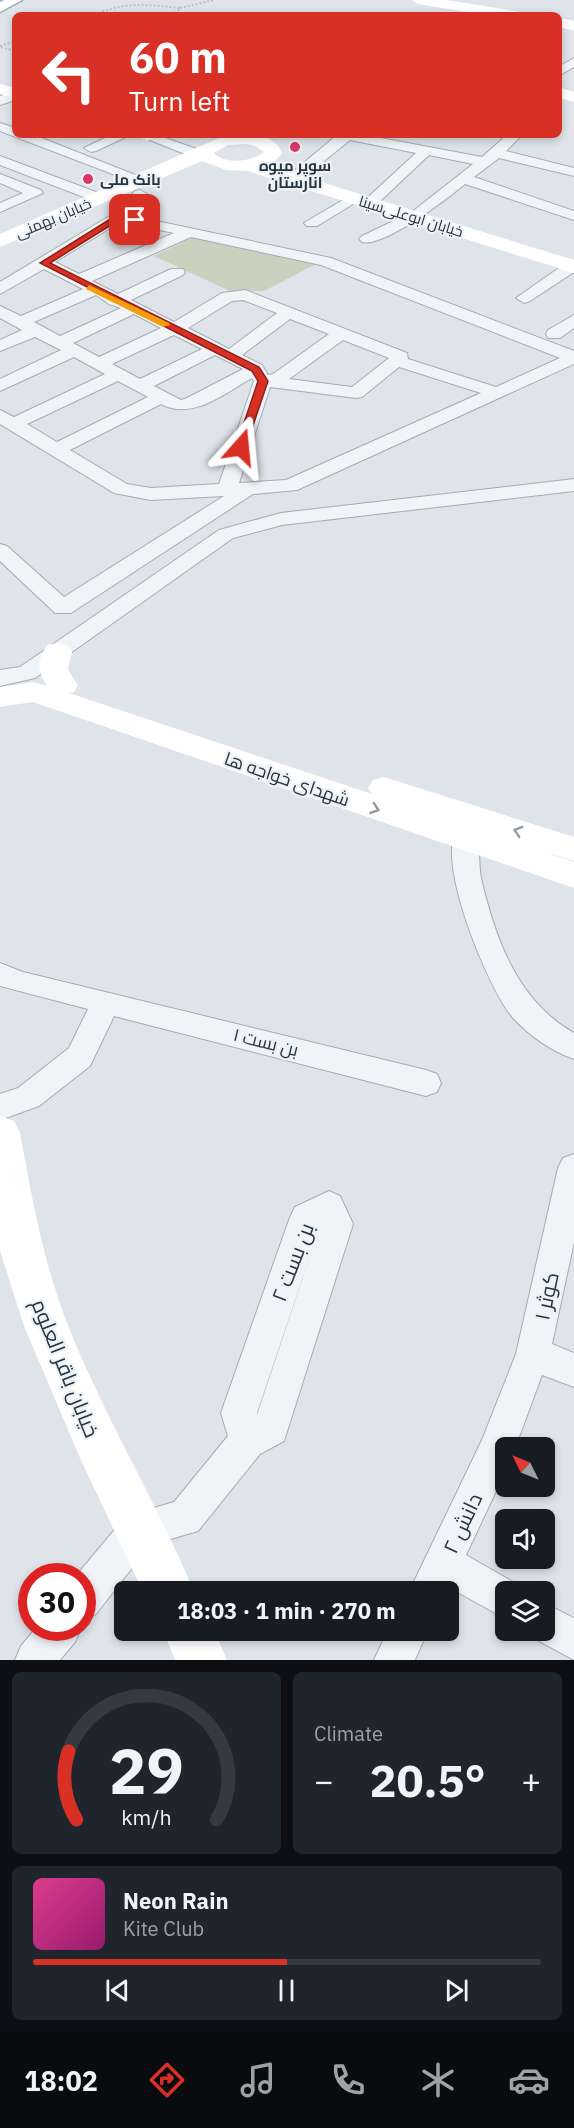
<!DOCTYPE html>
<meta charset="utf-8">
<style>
body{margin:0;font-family:"IBM Plex Sans",Cairo,sans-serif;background:#20242c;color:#f1f3f6;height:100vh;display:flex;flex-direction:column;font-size:22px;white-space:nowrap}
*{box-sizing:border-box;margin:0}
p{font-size:20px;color:#9ea1a6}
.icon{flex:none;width:33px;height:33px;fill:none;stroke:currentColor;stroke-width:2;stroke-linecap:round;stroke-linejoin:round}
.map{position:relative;height:1660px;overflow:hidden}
.drawer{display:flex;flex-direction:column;gap:12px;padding:12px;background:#0d0f14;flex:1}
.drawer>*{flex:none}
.hud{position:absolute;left:12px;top:12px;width:550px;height:126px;border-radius:9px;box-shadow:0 3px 9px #0003;background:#d93025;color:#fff;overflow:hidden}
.needle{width:39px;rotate:313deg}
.fabs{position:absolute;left:495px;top:1437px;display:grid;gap:12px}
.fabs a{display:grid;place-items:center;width:60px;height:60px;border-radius:9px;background:#171b24;box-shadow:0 3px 9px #0003;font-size:30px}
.speed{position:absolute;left:18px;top:1563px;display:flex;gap:12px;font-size:30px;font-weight:700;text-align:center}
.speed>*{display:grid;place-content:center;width:78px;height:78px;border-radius:50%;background:#171b24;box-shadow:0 3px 9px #0003;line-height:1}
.speed .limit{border:9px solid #d22;background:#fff;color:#111}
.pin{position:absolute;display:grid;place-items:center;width:51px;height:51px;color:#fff;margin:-26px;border-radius:12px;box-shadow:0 3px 9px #0006}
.me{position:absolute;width:66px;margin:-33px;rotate:18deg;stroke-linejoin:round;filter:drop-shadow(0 0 4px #0008)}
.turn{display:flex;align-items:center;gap:21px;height:126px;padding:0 18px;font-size:27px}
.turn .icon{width:78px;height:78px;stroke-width:2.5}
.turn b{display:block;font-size:42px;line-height:51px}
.big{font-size:45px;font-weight:800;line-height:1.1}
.drawer .widget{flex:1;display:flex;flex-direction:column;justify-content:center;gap:9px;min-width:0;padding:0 21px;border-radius:9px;background:#20242c}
.drawer .dial{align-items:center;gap:0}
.dial svg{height:156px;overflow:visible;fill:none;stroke:#363941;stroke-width:7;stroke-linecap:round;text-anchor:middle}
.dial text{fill:#f1f3f6;stroke:none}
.song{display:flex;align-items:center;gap:18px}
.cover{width:72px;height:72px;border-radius:9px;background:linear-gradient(135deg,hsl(330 70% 55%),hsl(320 70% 35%))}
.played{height:6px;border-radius:3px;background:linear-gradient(90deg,#d93025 50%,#363941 50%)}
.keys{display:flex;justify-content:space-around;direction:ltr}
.heat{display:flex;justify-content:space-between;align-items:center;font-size:33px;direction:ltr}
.drawer .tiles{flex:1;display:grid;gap:12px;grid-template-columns:1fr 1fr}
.widget:last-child{grid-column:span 2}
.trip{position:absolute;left:114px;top:1581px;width:345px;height:60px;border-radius:9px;background:#171b24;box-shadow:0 3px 9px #0003;font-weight:800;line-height:60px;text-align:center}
.menu{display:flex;height:96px;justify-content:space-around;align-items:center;background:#090b0e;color:#9ea1a6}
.menu .icon{width:42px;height:42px}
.menu .current{color:#d93025}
.menu b{font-size:27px;color:#f1f3f6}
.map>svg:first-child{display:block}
</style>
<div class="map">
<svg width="574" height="1660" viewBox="0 0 574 1660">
<rect width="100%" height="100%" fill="#dee4e9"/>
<path fill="#c7d3be" d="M196 236 318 263 264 291H230L154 256Z"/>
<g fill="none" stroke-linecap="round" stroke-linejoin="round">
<g stroke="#a3acb3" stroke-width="2">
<g id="street">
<path d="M574 58V67L560 75V66Z"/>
<path d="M15 91V100L0 105V96Z"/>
<path d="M0 123 15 128V135H34L148 180 141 184 136 183 0 131Z"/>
<path d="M111 135H130L96 151 91 152 84 148Z"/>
<path d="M157 135 205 152 207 155 205 158H195L140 136Z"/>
<path d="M337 135H365L482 157 507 135H522L506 151 574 168V176L499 158 474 177 574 211V220L465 184C447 199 383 248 362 242L359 239 362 236 412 212 473 164 429 155 375 206 370 207 363 203 365 200 416 153 350 140 298 182H288V176Z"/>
<path d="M0 156 104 195 106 198 104 201H94L0 165Z"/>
<path d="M0 174 41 190 43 193 0 212V203L23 193 0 183Z"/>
<path d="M140 190 147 194 128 215 331 258 574 351V364L297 490 253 494 71 613H55L0 561V544L7 546 64 597 224 496 151 500 114 493 0 424V410L14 417 105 374 74 357 0 391V379L61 350 35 337 0 351V340L22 330 0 318V306L21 316 83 289 44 269 0 294V282L113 214 135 191ZM120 222 174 233 79 274 55 262ZM191 237 321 265 560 358 496 387 408 359 407 353 245 290 222 293 174 322 131 300 183 275 185 272 183 269H171L118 294 92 281ZM96 295 109 304 121 308 60 336 34 322ZM243 300 277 313 229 349 188 328 232 301ZM134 314 161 328 99 357 73 343ZM290 319 329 334 273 374 268 375 262 365 242 355ZM174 335 202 349 140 379 112 364ZM343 340 389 358 352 387 289 379ZM215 355 243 369 185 399 181 400 154 386ZM399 367 481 393 286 480 239 483 270 387 356 398 362 397ZM252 378 254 381 219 484 151 488 127 484 70 450 161 404C192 421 225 393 252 378ZM118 381 148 397 57 442 27 424Z"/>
<path d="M353 194 360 198 358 201 317 226H307L304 223Z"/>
<path d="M574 262V272L530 301 524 303 516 298 566 263Z"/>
<path d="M574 315V328L560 338H548L546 334 548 330Z"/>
<path d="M574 479V491L282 525 233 538 35 678 0 686V670L20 667 219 530 281 513Z"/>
<path d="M465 830 474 832C481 845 478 863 481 878 495 938 517 1001 574 1033V1059C551 1051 530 1036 513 1018 489 990 437 865 456 832Z"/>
<path d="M0 963 23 972 426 1070 437 1074 441 1083 437 1092 426 1096 114 1016 90 1066 39 1106 0 1120V1094L18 1088 69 1048 88 1009 0 986Z"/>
<path d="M574 1154V1242L552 1344 574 1353V1387L542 1375 515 1448H506V1470L466 1555 520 1586 522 1592H506V1619L450 1588 448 1592H409L482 1440 516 1354 558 1168 563 1158Z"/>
<path d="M329 1191 340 1196 353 1224 284 1441 260 1454 198 1531 150 1545 96 1614 82 1619V1576H76L126 1516 174 1502 228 1436 221 1413 290 1217 295 1207ZM320 1226 257 1415V1413Z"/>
<path d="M544 1603 574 1618V1660L530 1636 528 1630H544Z"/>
<path d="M36 1628H81L75 1642 60 1660H15L21 1646Z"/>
<path d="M388 1630H428L415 1660H374Z"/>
</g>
</g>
<g stroke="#9caab5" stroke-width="3">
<path id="primary" d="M4 0H22L0 12V2Z"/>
</g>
<g stroke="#bcc2c8" stroke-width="2" stroke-dasharray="2 2" stroke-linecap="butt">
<path d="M180 8 214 0"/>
<path d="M95 15C122 1 151 5 180 8L174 15"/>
<path d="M0 46 15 41"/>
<path d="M1 47 15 51"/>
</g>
<use href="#street" fill="#f1f4f7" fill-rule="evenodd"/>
<g fill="#fff" fill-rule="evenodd">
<path d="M411 0H446L515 11 522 15H486L418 4Z"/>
<path d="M560 18 574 21V31L560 27Z"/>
<path d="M0 84 15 88V98L0 94Z"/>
<path d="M560 88 574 92V102L560 98Z"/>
<path d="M136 135H155L156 136 147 141Z"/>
<path d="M226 135C244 135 276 131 282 154L269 166 574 260V273L248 171 226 170 202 161 0 247V234ZM246 144 255 146 264 152C252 162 225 165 214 153L228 145Z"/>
<path d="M57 643 67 645 72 652 68 670 78 685 74 692 69 693 372 794 368 788 373 780 384 777 574 837V861L536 849 574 862V888L33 702 0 707V687L34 682 47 686C37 671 37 660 47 645Z"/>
<path d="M0 1116 14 1121 20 1133C32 1198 43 1261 67 1323 103 1415 156 1500 194 1592H143L80 1458 24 1326 0 1251Z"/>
<path d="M163 1630H214L227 1660H175Z"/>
</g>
<use href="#primary" fill="#fff" fill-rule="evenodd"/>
</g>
<defs><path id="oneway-chevron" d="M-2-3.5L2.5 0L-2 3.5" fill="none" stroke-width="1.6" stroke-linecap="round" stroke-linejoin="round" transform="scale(1.5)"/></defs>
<g stroke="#929aa0">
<use href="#oneway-chevron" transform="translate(375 809) rotate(19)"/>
<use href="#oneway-chevron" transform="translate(518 831) rotate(-162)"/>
</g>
<path fill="#d93025" stroke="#8d1f18" stroke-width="1.5" d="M115 216 139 220 135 223 119 220 50 263 259 367 268 381 245 449 236 447 258 381 252 371 40 263Z"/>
<path fill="#f59e0b" d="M89 285 169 323 170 325 163 327 86 289Z"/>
<g fill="#da376b" stroke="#edf2f6" stroke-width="2">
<circle cx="295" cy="147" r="6"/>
<circle cx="88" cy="179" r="6"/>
</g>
<g text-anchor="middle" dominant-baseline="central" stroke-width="4.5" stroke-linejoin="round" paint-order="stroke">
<g font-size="15" font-weight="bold" fill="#253441" stroke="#edf2f6">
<text x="295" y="165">سوپر میوه<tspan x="295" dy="17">انارستان</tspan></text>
<text x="100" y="179" text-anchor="start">بانک ملی</text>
</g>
<g font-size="15" fill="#253441" stroke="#edf2f6">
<text transform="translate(411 216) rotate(17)">خیابان ابوعلی‌سینا</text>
<text transform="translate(53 218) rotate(-23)">خیابان بهمنی</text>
</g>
<g font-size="18" fill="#253441" stroke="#edf2f6">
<text transform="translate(287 779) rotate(19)">شهدای خواجه ها</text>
<text transform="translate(266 1042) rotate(14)">بن بست ۱</text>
</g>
<g font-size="21" fill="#253441" stroke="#edf2f6">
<text transform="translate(292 1262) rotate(-69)">بن بست ۲</text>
<text transform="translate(546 1296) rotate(-78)">کوثر ۱</text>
<text transform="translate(66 1368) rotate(68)">خیابان باقر العلوم</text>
<text transform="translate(462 1523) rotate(-65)">دانش ۲</text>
</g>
</g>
</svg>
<div class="fabs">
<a><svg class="needle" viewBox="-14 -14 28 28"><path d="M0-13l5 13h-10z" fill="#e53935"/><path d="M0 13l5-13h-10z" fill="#9ea1a6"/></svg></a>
<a><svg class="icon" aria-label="sound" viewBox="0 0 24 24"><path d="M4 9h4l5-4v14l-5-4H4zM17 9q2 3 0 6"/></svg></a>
<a><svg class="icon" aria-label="layers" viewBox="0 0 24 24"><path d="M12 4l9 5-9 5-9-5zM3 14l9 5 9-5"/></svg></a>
</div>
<div class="speed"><div class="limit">30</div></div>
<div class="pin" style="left:135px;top:220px;background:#d93025"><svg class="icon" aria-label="arrive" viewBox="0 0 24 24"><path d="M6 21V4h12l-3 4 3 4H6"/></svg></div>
<svg class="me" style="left:241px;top:447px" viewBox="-20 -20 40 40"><path d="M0-17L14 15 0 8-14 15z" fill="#d93025" stroke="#fff" stroke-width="4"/></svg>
<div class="trip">18:03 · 1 min · 270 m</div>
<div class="hud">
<div class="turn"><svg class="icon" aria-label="left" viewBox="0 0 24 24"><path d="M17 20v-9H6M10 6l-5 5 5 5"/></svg><div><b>60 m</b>Turn left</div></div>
</div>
</div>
<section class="drawer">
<div class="tiles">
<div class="widget dial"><svg viewBox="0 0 100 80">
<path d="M14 69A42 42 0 1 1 86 69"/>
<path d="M14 69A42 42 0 0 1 10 34" stroke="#d93025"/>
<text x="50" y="56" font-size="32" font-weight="700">29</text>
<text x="50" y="72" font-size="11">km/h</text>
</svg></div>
<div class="widget"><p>Climate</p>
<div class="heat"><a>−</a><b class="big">20.5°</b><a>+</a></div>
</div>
<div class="widget">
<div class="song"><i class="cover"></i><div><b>Neon Rain</b><p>Kite Club</p></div></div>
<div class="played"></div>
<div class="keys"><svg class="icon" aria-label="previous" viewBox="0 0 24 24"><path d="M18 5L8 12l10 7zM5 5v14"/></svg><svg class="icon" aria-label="pause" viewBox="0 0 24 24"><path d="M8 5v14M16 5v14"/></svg><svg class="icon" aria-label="next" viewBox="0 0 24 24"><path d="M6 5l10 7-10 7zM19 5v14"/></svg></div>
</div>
</div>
</section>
<nav class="menu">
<b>18:02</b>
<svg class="icon current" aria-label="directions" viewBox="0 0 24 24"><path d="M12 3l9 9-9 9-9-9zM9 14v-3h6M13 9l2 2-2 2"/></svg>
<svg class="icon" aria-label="music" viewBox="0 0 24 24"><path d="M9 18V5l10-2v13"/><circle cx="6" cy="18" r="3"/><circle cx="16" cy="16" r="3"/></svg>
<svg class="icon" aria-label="phone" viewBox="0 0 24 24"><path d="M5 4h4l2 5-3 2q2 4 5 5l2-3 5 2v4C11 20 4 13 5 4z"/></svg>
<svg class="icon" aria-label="climate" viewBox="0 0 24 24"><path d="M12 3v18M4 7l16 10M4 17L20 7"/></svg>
<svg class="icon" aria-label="car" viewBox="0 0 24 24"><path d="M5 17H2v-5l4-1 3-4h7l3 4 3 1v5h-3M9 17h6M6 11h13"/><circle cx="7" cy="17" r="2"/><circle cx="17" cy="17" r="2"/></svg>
</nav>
